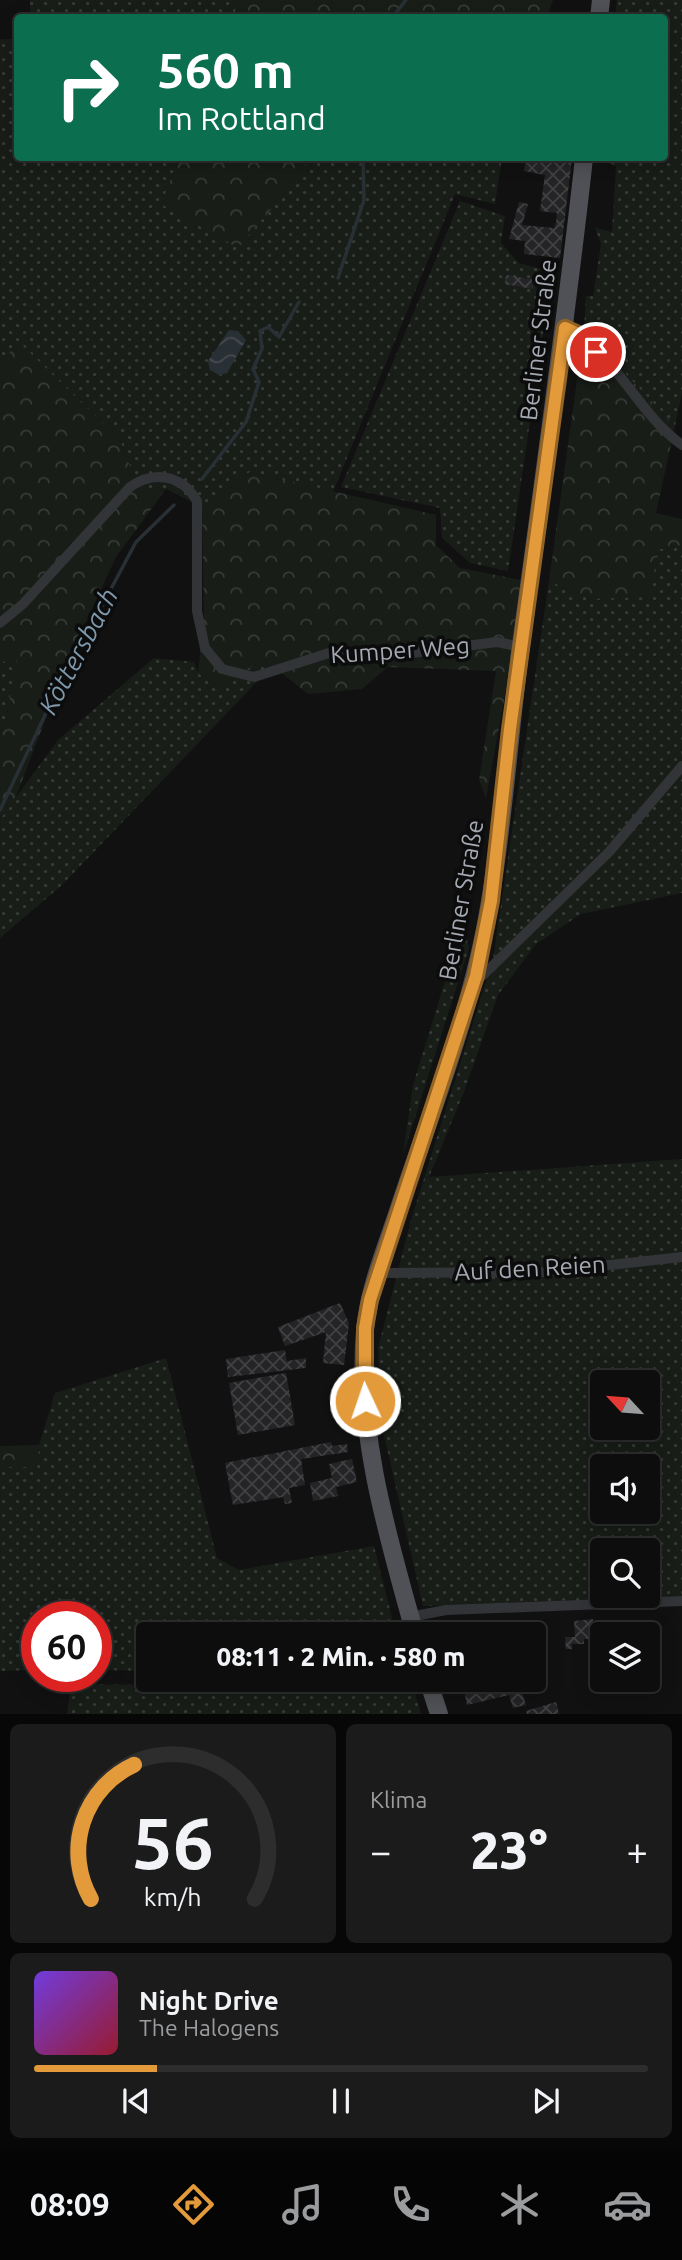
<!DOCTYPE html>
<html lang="de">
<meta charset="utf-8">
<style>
body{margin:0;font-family:Ubuntu,sans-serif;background:#1b1b1c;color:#f1f3f6;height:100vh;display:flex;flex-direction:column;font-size:26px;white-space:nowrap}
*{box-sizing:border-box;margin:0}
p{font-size:23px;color:#9a9c9e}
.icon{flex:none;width:38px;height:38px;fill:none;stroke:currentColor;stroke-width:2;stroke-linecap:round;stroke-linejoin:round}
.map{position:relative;height:1714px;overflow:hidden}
.details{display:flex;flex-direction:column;gap:10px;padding:10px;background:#070708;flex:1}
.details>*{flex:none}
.hud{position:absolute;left:14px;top:14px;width:654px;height:147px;border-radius:7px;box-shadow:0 4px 18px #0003,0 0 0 2px #2d2d2e;background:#0b6e4f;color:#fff;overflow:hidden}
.needle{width:46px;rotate:296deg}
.fabs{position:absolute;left:590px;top:1370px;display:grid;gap:14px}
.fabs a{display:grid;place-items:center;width:70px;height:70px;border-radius:7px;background:#0d0d0e;box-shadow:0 4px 18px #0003,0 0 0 2px #2d2d2e;font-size:35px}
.speed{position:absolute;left:21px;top:1601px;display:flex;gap:14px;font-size:35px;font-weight:700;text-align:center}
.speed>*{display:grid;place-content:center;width:91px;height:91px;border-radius:50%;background:#0d0d0e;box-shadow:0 4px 18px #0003,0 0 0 2px #2d2d2e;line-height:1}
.speed .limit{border:10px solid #d22;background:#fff;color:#111}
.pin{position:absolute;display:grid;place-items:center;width:60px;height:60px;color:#fff;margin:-30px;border:4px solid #fff;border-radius:50%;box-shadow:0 2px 7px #0007}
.me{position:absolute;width:77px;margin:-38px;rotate:357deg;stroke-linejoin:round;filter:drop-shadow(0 0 5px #0008)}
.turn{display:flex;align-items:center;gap:24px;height:147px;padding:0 28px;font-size:32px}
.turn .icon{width:91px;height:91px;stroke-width:2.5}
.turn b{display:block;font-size:49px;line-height:60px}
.big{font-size:52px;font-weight:800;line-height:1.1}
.details .widget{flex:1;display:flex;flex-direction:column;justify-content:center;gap:10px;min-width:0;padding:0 24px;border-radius:10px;background:#1b1b1c}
.details .dial{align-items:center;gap:0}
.dial svg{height:182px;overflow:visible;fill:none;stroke:#2d2d2e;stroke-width:7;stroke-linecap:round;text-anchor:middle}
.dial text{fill:#f1f3f6;stroke:none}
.song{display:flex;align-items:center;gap:21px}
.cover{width:84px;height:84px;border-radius:10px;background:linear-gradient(135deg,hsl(260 70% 55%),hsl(350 70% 35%))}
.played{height:7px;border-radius:4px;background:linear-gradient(90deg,#e29a3a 20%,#2d2d2e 20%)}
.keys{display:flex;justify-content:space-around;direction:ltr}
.heat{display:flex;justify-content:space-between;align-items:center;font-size:38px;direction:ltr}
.details .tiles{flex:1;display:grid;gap:10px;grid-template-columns:1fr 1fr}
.widget:last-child{grid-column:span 2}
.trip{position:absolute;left:136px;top:1622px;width:410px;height:70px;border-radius:7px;background:#0d0d0e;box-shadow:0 4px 18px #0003,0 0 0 2px #2d2d2e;font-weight:800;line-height:70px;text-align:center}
.menu{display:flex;height:112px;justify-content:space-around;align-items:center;background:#050506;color:#9a9c9e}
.menu .icon{width:49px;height:49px}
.menu .active{color:#e29a3a}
.menu b{font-size:32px;color:#f1f3f6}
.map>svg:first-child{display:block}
</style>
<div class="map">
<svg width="682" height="1714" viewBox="0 0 682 1714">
<defs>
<pattern id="grass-dots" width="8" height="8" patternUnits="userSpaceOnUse" patternTransform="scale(1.75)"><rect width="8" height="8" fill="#181d18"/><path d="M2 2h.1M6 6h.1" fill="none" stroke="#373b37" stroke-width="1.8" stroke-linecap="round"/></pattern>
<pattern id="forest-crowns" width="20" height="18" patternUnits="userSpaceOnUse" patternTransform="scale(1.75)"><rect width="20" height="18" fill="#181d18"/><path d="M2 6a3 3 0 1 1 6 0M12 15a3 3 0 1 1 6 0" fill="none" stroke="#373b37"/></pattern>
<pattern id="water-waves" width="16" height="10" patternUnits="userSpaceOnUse" patternTransform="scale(1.75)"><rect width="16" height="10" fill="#293035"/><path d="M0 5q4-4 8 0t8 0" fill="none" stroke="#454b50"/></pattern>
<pattern id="building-cross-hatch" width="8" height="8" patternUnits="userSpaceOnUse" patternTransform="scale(1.75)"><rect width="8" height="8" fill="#242426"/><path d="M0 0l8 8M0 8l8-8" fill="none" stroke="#414143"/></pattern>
</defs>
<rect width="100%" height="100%" fill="#111112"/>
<g fill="url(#grass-dots)" fill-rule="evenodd">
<path d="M30 0H238L234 18 30 17Z"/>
<path d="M617 0H682V393L675 426 584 330 586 296H593L601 244 595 228 612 232 616 166 604 161V158H665V18L615 17Z"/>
<path d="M0 39 17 40 18 158H179L162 204 285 193 310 158H502L495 204 455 194 333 492 250 472 202 507 166 489 140 492 120 440 18 342 0 365Z"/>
<path d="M460 201 505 216 501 243 519 263 552 272 508 571 470 563 442 538 440 508 341 487Z"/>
<path d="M682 545V893L581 914 536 944 498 995 464 1092 429 1177 682 1159V1596L423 1606 382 1426 378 1348 411 1220 493 959 549 581 590 599 659 549ZM602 1382H648V1428H602ZM602 1466H648V1512H602ZM602 1550H648V1596H602Z"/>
<path d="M19 652 5 726 0 733V664Z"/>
<path d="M154 658 194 662 198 673 218 687 264 659 273 665 62 885 0 938V819L58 740Z"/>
<path d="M467 939 469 948 403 1155 413 1085 453 955Z"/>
<path d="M166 1358 217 1558 239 1570 374 1546 396 1634H149V1671L96 1670V1617H37V1670L0 1671V1467H37L39 1445 55 1393Z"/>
<path d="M358 1680H411L421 1714H67L71 1684 317 1687Z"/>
</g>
<g fill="url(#forest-crowns)">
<path d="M238 0H553L547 17H234Z"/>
<path d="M179 158H310L285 193 238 248 161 204Z"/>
<path d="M584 330 675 426 656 513 682 519V545L659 549 649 597 590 599 549 581Z"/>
<path d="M18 341 120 440 140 492 166 489 116 557 65 668 14 802 0 819V733L5 726 18 653 0 664V365Z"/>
<path d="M250 472 436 515V545L460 568 526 581 486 798 479 780 496 671 388 667 362 689 308 694 264 659 218 687 198 673 204 619 202 507Z"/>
<path d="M39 1445 37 1467H0V1446Z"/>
</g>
<path fill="url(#water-waves)" d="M229 330 238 331 246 340 227 373 219 375 210 370 208 361Z"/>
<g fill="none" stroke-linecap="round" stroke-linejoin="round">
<g stroke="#293035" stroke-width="3.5">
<path d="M392 18 406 0"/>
<path d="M338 278 364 200 363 158"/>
<path d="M202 479 246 422 259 382 253 369 262 349 260 331 268 327 279 337 299 302"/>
<path d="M0 810 56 692 136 542 174 505"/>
</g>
</g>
<g fill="url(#building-cross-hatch)">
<path d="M526 158 552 161 553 158H572L560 258 524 254 525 241 509 239 519 202 528 204 522 225 554 228 556 222 557 213 540 211 545 175 524 171Z"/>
<path d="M506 275 535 280 533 289 505 284Z"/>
<path d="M340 1303 349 1323 344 1365 323 1363 326 1332 285 1346 278 1327Z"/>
<path d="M285 1350 287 1361 306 1358V1368L228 1377 226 1359Z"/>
<path d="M286 1373 295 1425 238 1435 229 1383Z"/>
<path d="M331 1442 332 1446 347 1444 348 1452 301 1459 305 1485 289 1488 292 1503 285 1504 283 1497 233 1505 225 1463Z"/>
<path d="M352 1459 357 1482 336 1487 338 1496 313 1501 310 1483 332 1478 329 1464Z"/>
<path d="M593 1619V1639H584V1644H572V1649H566L565 1637H575L574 1621Z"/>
<path d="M543 1662 548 1680 521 1687 520 1680H534V1664Z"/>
<path d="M504 1680H518L526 1705 513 1708 509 1695 467 1705 464 1690Z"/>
<path d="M556 1702 559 1714H527L526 1711Z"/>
</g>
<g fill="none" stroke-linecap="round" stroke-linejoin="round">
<g stroke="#323437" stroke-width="10">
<path d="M565 328C616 353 638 414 682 445"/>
<path d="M0 623 23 604 130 487C154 470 182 475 197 501V611L205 648 222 669 254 677 329 653 404 654 497 642 521 647"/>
<path d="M476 976H482L609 852 682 766"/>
<path d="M378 1273 547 1272 682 1257"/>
<path d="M410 1617 446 1610 682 1601"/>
</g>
<g stroke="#4f5156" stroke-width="18">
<path d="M599 18 601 0"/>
<path d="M415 1634C388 1537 356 1432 365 1330 369 1285 389 1241 402 1199 435 1101 474 1003 490 901 504 819 509 736 520 653 542 488 566 323 584 158"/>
<path d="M428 1680 439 1714"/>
</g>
</g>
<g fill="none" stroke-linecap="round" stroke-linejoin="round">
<g stroke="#936426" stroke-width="18">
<path id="route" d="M365 1401V1328L370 1300 476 976 491 901 510 729 565 328 578 334 596 352"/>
</g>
<use href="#route" stroke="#e29a3a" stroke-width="12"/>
</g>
<g text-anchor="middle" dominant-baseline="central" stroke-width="7" stroke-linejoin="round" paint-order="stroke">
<g font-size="24" fill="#a4a9b2" stroke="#0c0c0d">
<text transform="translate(538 340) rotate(-83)">Berliner Straße</text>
<text transform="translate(400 650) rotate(-4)">Kumper Weg</text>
<text transform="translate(461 900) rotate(-80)">Berliner Straße</text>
<text transform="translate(530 1268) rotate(-3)">Auf den Reien</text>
</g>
<g font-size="26" font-style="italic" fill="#7d99ab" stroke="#0c0c0d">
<text transform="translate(78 651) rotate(-62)">Köttersbach</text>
</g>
</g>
</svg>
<div class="fabs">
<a><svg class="needle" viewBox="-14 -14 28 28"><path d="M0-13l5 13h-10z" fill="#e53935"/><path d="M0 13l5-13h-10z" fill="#9a9c9e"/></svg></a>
<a><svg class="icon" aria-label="sound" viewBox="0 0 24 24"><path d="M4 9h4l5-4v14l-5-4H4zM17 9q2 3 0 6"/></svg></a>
<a><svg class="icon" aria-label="search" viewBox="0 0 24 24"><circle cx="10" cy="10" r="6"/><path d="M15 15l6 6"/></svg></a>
<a><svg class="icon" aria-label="layers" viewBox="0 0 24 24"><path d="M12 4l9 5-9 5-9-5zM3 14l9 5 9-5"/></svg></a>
</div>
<div class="speed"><div class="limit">60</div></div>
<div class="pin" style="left:596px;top:352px;background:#d93025"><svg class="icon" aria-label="arrive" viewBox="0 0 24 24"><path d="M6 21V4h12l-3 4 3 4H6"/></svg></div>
<svg class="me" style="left:365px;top:1401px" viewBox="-20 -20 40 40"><circle r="17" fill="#e29a3a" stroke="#fff" stroke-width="3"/><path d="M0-11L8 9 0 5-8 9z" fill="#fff"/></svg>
<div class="trip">08:11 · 2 Min. · 580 m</div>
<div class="hud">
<div class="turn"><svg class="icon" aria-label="right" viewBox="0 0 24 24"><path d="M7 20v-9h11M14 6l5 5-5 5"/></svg><div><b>560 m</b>Im Rottland</div></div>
</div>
</div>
<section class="details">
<div class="tiles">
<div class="widget dial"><svg viewBox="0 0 100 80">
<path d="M14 69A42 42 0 1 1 86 69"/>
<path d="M14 69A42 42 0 0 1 33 10" stroke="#e29a3a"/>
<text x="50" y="56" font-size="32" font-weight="700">56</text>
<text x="50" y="72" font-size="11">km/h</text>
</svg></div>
<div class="widget"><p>Klima</p>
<div class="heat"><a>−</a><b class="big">23°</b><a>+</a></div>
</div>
<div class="widget">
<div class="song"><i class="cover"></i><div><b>Night Drive</b><p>The Halogens</p></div></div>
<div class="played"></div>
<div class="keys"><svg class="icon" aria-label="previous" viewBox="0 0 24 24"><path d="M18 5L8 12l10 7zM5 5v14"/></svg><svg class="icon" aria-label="pause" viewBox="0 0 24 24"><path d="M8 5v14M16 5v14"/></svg><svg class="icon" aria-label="next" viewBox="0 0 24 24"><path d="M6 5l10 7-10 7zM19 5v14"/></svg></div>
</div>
</div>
</section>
<nav class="menu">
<b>08:09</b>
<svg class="icon active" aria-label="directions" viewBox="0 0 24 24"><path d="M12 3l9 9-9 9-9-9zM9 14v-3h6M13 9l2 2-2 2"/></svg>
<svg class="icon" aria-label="music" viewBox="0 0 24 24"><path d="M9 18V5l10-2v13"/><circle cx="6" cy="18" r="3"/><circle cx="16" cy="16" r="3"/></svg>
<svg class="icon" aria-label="phone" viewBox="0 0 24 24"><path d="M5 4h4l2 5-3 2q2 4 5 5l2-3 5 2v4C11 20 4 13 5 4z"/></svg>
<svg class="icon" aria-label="climate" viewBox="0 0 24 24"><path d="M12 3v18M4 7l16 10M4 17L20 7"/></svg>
<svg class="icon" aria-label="car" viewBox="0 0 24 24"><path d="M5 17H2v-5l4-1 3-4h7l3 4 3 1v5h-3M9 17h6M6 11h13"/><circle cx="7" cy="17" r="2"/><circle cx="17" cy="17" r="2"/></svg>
</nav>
